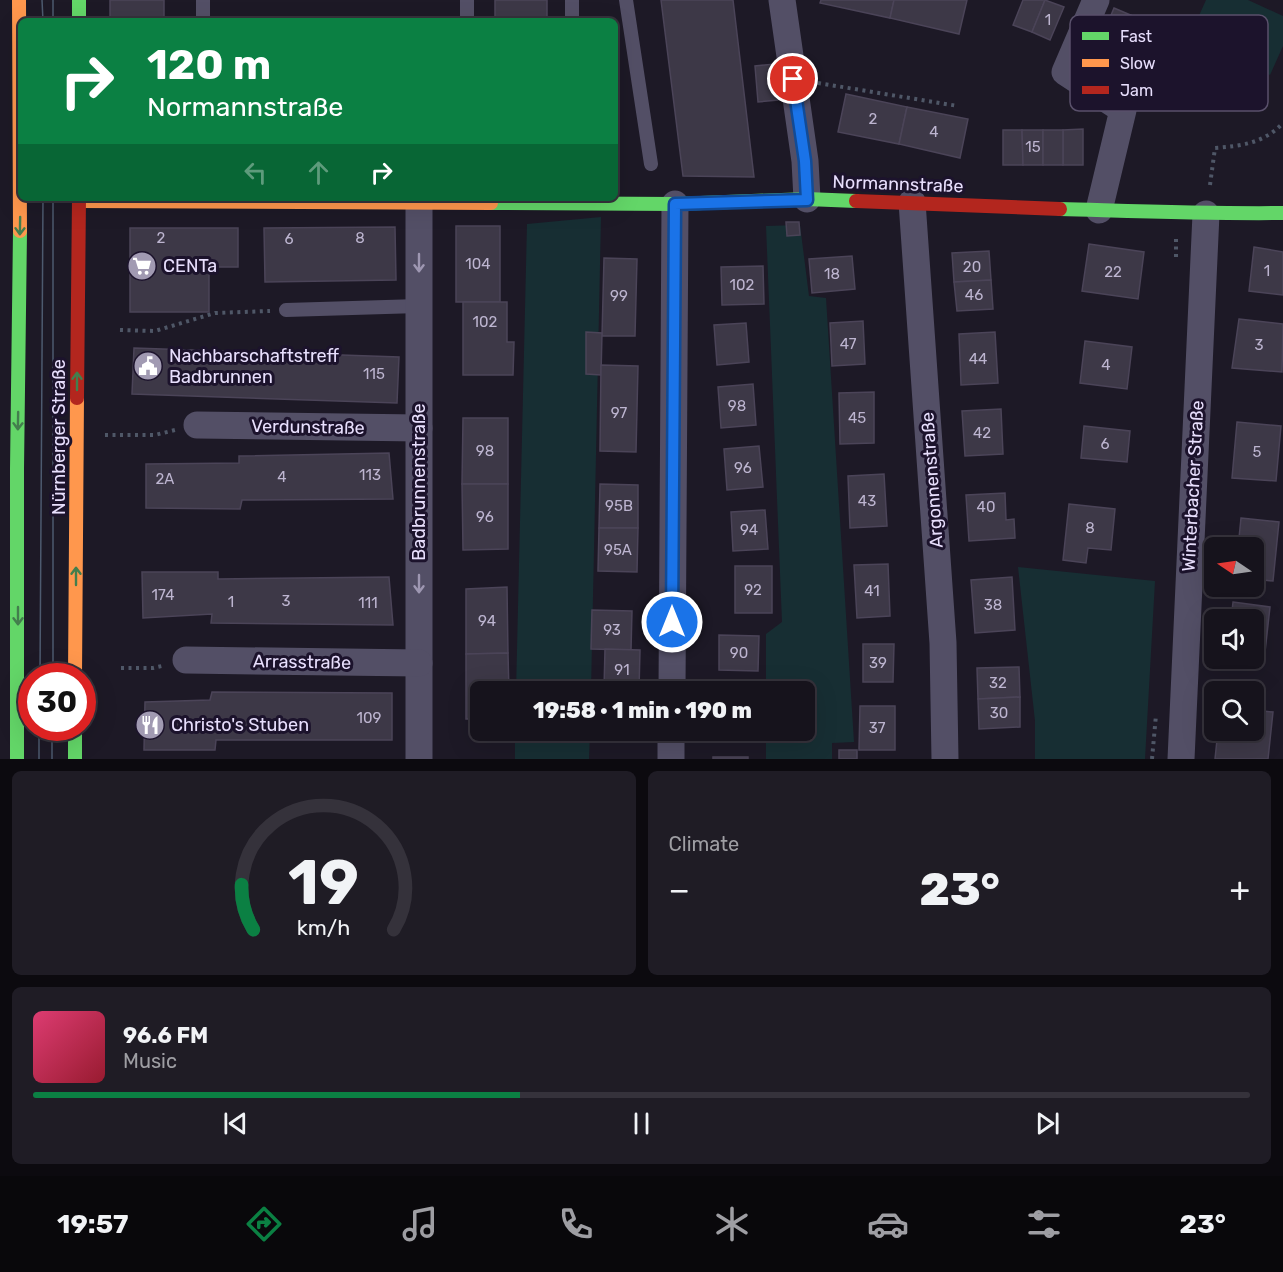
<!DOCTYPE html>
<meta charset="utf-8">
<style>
body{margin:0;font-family:Rubik,sans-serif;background:#1f1c25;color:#f1f3f6;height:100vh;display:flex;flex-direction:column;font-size:22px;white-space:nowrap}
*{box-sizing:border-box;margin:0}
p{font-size:20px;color:#9e9ea3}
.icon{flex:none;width:33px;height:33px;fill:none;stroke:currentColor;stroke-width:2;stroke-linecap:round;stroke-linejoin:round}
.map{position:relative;height:759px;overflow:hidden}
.sheet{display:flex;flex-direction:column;gap:12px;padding:12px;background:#0c0a0f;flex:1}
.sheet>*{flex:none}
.guide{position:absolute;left:18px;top:18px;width:600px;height:183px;border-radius:9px;box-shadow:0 6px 24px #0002,0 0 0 2px #35323b;background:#0b8043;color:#fff;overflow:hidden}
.needle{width:39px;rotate:283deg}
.tools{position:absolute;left:1204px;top:537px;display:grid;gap:12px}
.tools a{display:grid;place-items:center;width:60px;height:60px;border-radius:9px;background:#16131c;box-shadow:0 6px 24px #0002,0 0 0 2px #35323b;font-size:30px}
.speed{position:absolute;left:18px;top:663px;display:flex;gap:12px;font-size:30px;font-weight:700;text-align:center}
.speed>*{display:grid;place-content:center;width:78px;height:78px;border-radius:50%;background:#16131c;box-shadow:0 6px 24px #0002,0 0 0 2px #35323b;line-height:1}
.speed .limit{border:9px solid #d22;background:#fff;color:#111}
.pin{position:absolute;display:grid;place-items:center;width:51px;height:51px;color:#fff;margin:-26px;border:3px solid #fff;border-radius:50%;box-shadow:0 2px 6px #0007}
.me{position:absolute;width:66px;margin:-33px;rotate:0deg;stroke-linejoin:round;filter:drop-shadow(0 0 4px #0008)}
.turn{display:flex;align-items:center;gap:21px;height:126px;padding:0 30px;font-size:27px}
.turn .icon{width:78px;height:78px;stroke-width:2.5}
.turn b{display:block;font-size:42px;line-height:51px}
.lanes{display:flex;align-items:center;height:57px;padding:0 30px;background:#0003;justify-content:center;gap:30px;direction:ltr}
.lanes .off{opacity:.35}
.big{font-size:45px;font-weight:800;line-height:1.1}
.sheet .tile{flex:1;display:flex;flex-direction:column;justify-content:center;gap:9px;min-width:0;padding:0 21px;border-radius:9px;background:#1f1c25}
.sheet .dial{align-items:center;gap:0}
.dial svg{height:156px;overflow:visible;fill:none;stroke:#35323b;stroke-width:7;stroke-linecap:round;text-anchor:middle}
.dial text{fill:#f1f3f6;stroke:none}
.song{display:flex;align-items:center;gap:18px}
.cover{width:72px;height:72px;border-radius:9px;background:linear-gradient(135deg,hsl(340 70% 55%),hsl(350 70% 35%))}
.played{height:6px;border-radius:3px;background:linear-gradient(90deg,#0b8043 40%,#35323b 40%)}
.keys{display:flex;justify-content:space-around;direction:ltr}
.heat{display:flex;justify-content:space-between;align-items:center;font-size:33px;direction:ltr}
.sheet .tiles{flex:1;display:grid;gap:12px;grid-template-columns:1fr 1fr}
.tile:last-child{grid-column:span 2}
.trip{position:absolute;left:470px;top:681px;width:345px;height:60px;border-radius:9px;background:#16131c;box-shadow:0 6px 24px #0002,0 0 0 2px #35323b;font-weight:800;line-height:60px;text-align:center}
.tab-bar{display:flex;height:96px;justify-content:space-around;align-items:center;background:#09080b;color:#9e9ea3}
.tab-bar .icon{width:42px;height:42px}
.tab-bar .active{color:#0b8043}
.tab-bar b{font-size:27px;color:#f1f3f6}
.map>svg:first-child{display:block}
</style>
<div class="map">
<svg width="1283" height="759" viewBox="0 0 1283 759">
<rect width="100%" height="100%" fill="#1d1926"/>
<g fill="#172e33">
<path d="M1206 0H1248L1283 16V46L1270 75 1189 38Z"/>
<path d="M601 217 591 691 516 692 527 224Z"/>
<path d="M800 225 809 296 826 298 854 742 832 743V759H766V731L804 730V692L766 691V634L782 622 766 226Z"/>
<path d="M1018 567 1155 581 1145 759H1035V721Z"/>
<path d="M515 731H590L589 759H515Z"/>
</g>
<g fill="#3d3847" stroke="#4b4458" stroke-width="1.5">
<rect x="110" y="0" width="54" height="21"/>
<rect x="495" y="0" width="52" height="21"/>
<path d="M661 0H733L754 177 683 176Z"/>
<path d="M821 0H894L890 18 820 3Z"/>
<path d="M894 0H967L959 34 890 18Z"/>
<path d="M1023 0H1045L1032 32 1013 25Z"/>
<path d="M1045 0 1064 7 1050 40 1032 32Z"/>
<path d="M1114 8 1154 25 1139 59 1124 53 1118 69 1097 60 1103 44 1100 42Z"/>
<path d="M775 64 778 100 758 102 755 66Z"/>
<path d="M846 94 907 107 899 144 838 132Z"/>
<path d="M907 107 968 119 960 158 899 144Z"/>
<path d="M1083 129V165H1063V130Z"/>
<path d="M1003 130H1022L1023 165H1003Z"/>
<path d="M1022 130H1043V165H1023Z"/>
<rect x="1043" y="130" width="20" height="35"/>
<path d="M786 222H799L800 235 787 236Z"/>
<rect x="456" y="226" width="44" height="76"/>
<path d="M395 227 396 280 265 282 264 228Z"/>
<path d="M130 228H238V267H209V312H130Z"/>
<path d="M1089 244 1144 252 1138 299 1082 291Z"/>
<path d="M1254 247 1283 252V295L1249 291Z"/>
<path d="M989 251 991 280 954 282 952 253Z"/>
<path d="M852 256 855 289 812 293 809 259Z"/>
<path d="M604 258 637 259 635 336H602Z"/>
<path d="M763 266 764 304 722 305 721 267Z"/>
<path d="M991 280 993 309 957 311 954 282Z"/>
<path d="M463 302H507V342H514L513 375H463Z"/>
<path d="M1239 319 1283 324 1282 372 1232 368Z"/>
<path d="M863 321 865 364 832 366 830 323Z"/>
<path d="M746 323 749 362 717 365 714 325Z"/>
<path d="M586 332 602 333 601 375 586 374Z"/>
<path d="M995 332 998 383 961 385 959 334Z"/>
<path d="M1085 341 1132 347 1127 389 1080 383Z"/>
<path d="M134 348 399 357 397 403 132 394Z"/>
<path d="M601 365 638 366 636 452 600 451Z"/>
<path d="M753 384 756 425 721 428 718 387Z"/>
<path d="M874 392V443L840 444 839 393Z"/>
<path d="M1001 409 1003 454 965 456 962 411Z"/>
<path d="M463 418H508V484H462Z"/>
<path d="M1237 422 1281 426 1276 481 1232 478Z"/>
<path d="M1084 426 1130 431 1127 462 1081 458Z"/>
<path d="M759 446 763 487 727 490 724 449Z"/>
<path d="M389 453 393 499 242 500 240 509 146 508V464L239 463V456Z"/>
<path d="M884 474 887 526 850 528 848 476Z"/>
<path d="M462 484H508V549L463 550Z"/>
<path d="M600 484 638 485V528H599Z"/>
<path d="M1005 493 1006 520 1014 519 1015 538 969 541 966 495Z"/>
<path d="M1069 504 1115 509 1111 550 1088 548 1086 563 1063 560Z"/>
<path d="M765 510 768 549 733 551 731 512Z"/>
<path d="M1241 518 1279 522 1273 581 1254 579V548H1238Z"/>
<path d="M599 528H638L637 572 598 571Z"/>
<path d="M888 564 890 616 857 618 854 565Z"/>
<rect x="735" y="566" width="37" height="47"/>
<path d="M142 572H218V579L389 577 393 625 211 623 212 614 143 618Z"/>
<path d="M1012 577 1015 630 975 633 971 580Z"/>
<path d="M507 587 508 653 466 654V589Z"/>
<path d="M1233 602 1270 607 1264 661 1243 658H1254V620H1231Z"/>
<path d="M592 610 632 611 631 650 591 649Z"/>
<path d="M719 635 759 636 758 671 719 670Z"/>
<path d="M863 644H894L893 682H863Z"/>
<path d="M605 649 640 650 639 690 604 689Z"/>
<path d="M508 653 509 692H480V719H466V654Z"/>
<path d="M1019 667 1020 697 978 699 977 668Z"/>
<path d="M604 689 639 690V692H604Z"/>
<path d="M212 692 392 693V740H216L215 750H144L145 702 210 700Z"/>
<path d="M1020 697V727L979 729 978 699Z"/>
<path d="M860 706H895V750H859Z"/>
<path d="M1254 710 1273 712 1268 759H1215L1218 730H1254Z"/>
<path d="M713 730H746V734L713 733Z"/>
<rect x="839" y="750" width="18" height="9"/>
<rect x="713" y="757" width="35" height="2"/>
</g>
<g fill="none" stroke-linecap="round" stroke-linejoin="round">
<g stroke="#4f5767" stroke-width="4" stroke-dasharray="3 4.5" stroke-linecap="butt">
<path d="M818 83 958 106"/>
<path d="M1210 185 1215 148C1242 146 1264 143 1283 123"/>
<path d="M1176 239V258"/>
<path d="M120 330 155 331 215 313 270 311"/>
<path d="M105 435H155L175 430"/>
<path d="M121 668H153L162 666"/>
<path d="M1152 759 1156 715"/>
</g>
<g stroke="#534f66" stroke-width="14">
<path d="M203 0V21"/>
<path d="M572 0V21"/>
<path d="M626 0 651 164"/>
<path d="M467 21V0"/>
<path d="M286 310 419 306"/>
</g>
<g stroke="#534f66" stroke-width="27">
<path d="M782 0 805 161 807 199"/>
<path d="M1096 0 1065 72 1123 110 1099 210"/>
<path d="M912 202 943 643 945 759"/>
<path d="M419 204V759"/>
<path d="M197 425 419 428"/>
<path d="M186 660 419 663"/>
<path d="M672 692 675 204"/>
<path d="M671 759V730"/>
<path d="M1181 759 1206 214"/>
</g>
<g stroke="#63d668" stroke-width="14">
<path d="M79 0V21"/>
<path d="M491 203 675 204 807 199 856 201"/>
<path d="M1060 209C1134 211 1209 214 1283 213"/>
<path d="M75 728V759"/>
<path d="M17 759V469L20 231"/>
</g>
<g stroke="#ff974d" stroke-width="14">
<path d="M19 0 20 231"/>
<path d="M79 201 491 203"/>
<path d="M75 676 77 398"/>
</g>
<g stroke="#b3261e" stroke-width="14">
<path d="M856 201 1060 209"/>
<path d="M77 398 79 198"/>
</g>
<g stroke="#4d5a6f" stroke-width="1.5">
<path d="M42 0 43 21"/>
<path d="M53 0V21"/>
<path d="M40 676 43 198"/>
<path d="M53 676V198"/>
<path d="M39 759V728"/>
<path d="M52 759V728"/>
</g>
</g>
<defs><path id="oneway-shaft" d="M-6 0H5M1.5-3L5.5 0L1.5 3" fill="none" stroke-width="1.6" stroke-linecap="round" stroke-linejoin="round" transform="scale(1.5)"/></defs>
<g stroke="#437e4d">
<use href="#oneway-shaft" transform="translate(20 226) rotate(91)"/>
<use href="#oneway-shaft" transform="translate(77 381) rotate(-90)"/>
<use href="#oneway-shaft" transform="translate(18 421) rotate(91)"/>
<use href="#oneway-shaft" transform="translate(76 576) rotate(-90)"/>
<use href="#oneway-shaft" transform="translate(18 616) rotate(90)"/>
</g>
<g stroke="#9e97b2">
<use href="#oneway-shaft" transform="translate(419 263) rotate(90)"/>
<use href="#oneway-shaft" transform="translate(419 584) rotate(90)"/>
</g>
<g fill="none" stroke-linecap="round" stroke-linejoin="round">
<g stroke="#114b97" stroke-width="15">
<path id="route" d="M672 622 675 204 807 200 805 161 793 79"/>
</g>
<use href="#route" stroke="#1a73e8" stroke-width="10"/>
</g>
<defs>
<g id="supermarket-disc" transform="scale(1.5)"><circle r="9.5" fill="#a19ab2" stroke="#1c132c"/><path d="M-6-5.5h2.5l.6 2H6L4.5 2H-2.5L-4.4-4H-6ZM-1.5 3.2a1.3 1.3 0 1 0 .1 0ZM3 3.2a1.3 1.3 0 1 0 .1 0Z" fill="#fff"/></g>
<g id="civic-disc" transform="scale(1.5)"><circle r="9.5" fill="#a19ab2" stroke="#1c132c"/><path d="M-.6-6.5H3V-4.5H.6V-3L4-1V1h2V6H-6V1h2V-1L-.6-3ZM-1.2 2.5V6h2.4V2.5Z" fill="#fff"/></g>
<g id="restaurant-disc" transform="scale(1.5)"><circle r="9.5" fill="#a19ab2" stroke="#1c132c"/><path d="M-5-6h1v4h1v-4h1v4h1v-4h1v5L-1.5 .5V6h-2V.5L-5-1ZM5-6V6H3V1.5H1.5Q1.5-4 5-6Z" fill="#fff"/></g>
</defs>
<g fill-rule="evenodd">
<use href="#supermarket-disc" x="142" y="266"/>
<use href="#civic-disc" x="148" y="366"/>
<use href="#restaurant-disc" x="150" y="725"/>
</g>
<g text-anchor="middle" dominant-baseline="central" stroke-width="6" stroke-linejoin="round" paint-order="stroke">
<g font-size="15" fill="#bdb5d0">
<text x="1048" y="20">1</text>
<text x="873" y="119">2</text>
<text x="934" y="132">4</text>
<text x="1033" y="147">15</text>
<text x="161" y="238">2</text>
<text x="360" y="238">8</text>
<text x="289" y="239">6</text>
<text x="478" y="264">104</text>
<text x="972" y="267">20</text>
<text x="1267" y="271">1</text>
<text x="1113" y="272">22</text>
<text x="832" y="274">18</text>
<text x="742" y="285">102</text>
<text x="974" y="295">46</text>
<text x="619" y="296">99</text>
<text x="485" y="322">102</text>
<text x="848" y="344">47</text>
<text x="1259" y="345">3</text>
<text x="978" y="359">44</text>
<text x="1106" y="365">4</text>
<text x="374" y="374">115</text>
<text x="737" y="406">98</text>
<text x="619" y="413">97</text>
<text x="857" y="418">45</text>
<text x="982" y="433">42</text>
<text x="1105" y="444">6</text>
<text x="485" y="451">98</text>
<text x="1257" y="452">5</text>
<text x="743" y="468">96</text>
<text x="370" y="475">113</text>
<text x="282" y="477">4</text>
<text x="165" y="479">2A</text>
<text x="867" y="501">43</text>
<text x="619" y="506">95B</text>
<text x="986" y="507">40</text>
<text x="485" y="517">96</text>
<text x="1090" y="528">8</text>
<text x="749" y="530">94</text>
<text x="618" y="550">95A</text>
<text x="753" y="590">92</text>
<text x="872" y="591">41</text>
<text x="163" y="595">174</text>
<text x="286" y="601">3</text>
<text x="231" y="602">1</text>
<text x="368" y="603">111</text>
<text x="993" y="605">38</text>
<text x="487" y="621">94</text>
<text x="612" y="630">93</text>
<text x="739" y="653">90</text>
<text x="878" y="663">39</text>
<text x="622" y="670">91</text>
<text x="998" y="683">32</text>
<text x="999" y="713">30</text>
<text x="369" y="718">109</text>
<text x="877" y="728">37</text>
</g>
<g font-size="18" fill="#e8dffd" stroke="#1c132c">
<text transform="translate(898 184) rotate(2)">Normannstraße</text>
<text transform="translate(308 427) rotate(1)">Verdunstraße</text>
<text transform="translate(59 437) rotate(-90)">Nürnberger Straße</text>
<text transform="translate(932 480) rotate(-94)">Argonnenstraße</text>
<text transform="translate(419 482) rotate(-90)">Badbrunnenstraße</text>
<text transform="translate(1193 486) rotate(-87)">Winterbacher Straße</text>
<text transform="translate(302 662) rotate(1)">Arrasstraße</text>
</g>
<g font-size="18" fill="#e8dffd" stroke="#1c132c" text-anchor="start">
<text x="163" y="266">CENTa</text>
<text x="169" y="356">Nachbarschaftstreff<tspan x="169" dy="21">Badbrunnen</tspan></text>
<text x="171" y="725">Christo's Stuben</text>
</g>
</g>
<rect x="1070" y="15" width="198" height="96" rx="9" fill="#1c132c" stroke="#59506b" stroke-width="1.5"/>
<rect x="1082" y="32" width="27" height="8" fill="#63d668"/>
<rect x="1082" y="59" width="27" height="8" fill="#ff974d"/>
<rect x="1082" y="86" width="27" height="8" fill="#b3261e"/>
<g font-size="16" fill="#e8dffd">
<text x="1120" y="42">Fast</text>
<text x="1120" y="69">Slow</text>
<text x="1120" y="96">Jam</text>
</g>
</svg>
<div class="tools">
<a><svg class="needle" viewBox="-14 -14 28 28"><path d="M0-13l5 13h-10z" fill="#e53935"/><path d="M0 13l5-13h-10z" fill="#9e9ea3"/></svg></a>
<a><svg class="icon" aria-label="sound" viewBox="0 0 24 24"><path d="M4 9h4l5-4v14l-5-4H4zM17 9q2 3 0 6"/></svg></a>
<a><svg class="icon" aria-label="search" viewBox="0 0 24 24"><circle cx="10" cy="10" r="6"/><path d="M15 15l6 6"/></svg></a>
</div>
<div class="speed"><div class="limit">30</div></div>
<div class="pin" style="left:793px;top:79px;background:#d93025"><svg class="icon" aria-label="arrive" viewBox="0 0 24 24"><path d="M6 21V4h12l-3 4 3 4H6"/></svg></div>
<svg class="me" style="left:672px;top:622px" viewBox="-20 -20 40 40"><circle r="17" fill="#1a73e8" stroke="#fff" stroke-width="3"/><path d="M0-11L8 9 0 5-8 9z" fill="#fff"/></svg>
<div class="trip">19:58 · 1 min · 190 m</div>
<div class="guide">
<div class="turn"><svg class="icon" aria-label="right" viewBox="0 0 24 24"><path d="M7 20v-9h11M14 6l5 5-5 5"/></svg><div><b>120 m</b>Normannstraße</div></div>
<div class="lanes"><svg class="icon off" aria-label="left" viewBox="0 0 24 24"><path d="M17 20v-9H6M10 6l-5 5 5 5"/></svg><svg class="icon off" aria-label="ahead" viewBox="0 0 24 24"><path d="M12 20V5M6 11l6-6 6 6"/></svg><svg class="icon" aria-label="right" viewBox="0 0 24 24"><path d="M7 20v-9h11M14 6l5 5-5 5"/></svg></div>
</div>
</div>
<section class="sheet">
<div class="tiles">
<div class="tile dial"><svg viewBox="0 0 100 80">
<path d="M14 69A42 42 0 1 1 86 69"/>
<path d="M14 69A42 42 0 0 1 8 46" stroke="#0b8043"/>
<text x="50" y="56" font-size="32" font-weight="700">19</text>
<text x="50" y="72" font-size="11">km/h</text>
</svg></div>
<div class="tile"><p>Climate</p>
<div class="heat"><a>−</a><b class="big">23°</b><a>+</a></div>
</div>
<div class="tile">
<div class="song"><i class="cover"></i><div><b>96.6 FM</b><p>Music</p></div></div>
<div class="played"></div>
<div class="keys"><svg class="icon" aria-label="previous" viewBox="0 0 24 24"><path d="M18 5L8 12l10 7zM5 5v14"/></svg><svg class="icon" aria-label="pause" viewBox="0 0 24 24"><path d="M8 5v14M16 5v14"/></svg><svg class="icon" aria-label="next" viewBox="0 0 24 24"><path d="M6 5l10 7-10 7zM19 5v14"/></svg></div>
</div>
</div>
</section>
<nav class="tab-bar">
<b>19:57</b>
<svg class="icon active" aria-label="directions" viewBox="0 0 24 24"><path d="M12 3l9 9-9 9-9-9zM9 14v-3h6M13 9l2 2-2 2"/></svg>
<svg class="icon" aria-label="music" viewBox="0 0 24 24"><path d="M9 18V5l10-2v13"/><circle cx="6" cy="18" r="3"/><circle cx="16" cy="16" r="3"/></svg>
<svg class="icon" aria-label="phone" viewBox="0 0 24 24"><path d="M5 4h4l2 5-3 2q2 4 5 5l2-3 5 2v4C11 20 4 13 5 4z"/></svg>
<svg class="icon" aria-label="climate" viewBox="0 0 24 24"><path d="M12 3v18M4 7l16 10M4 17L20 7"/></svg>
<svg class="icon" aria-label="car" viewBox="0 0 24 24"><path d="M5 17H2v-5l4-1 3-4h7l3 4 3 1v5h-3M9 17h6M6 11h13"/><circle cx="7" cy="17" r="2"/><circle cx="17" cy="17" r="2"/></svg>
<svg class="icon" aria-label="filters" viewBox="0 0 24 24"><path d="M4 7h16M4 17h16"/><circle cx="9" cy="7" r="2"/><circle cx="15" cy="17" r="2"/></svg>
<b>23°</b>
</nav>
